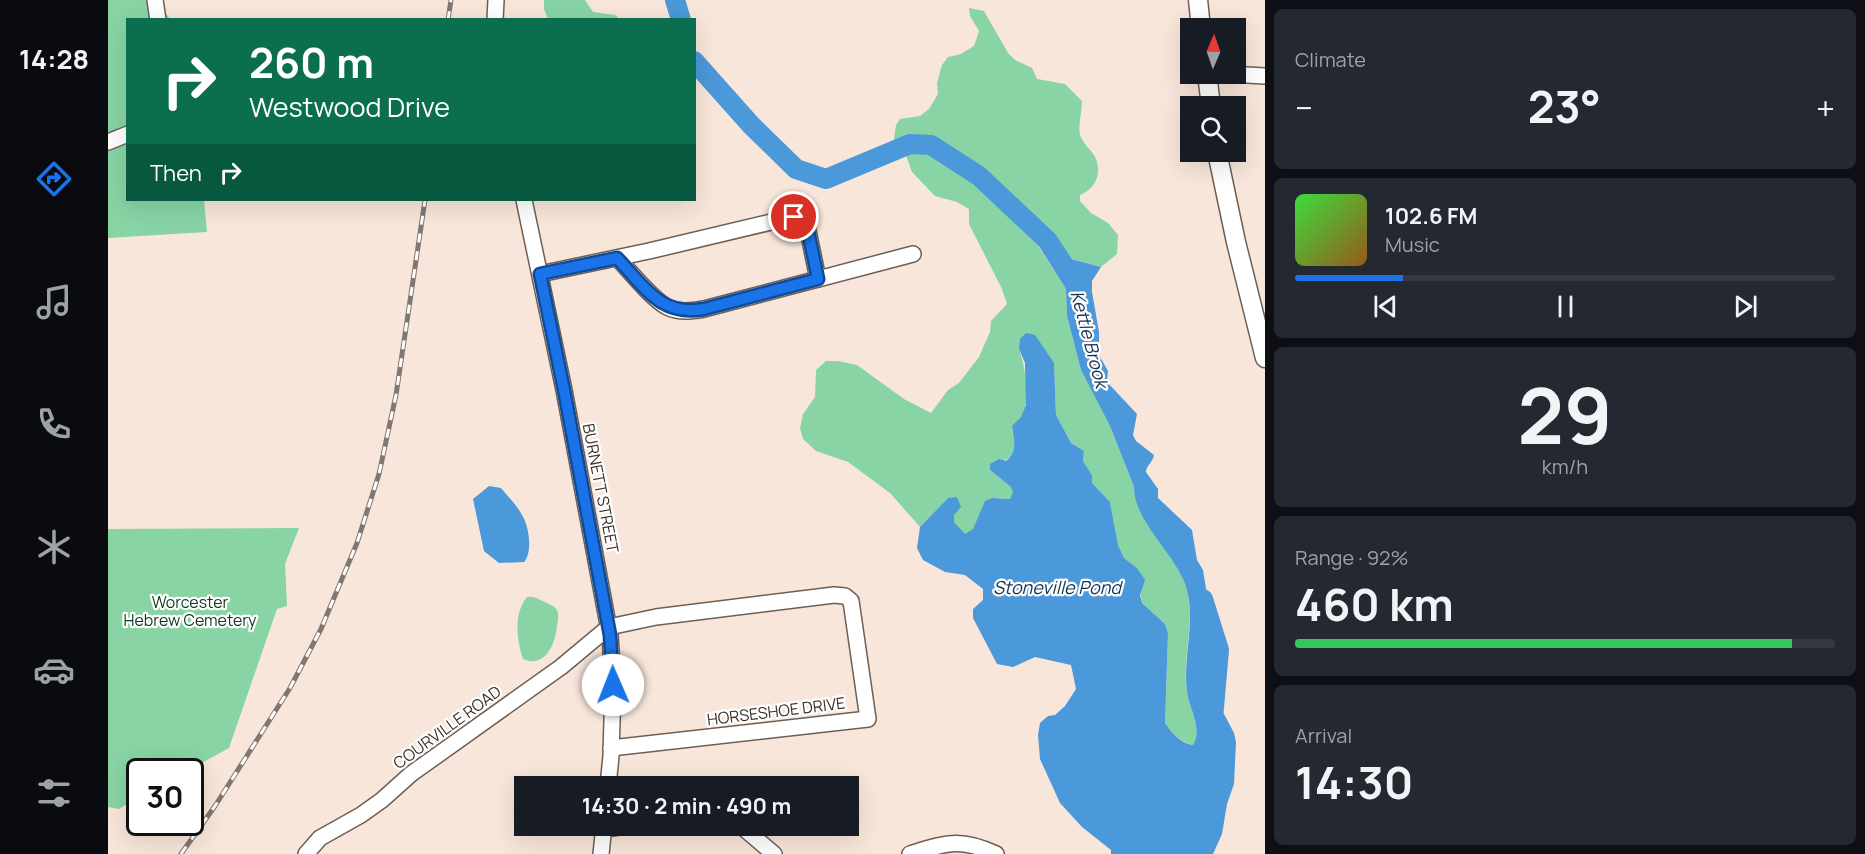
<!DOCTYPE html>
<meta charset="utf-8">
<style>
body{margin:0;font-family:Manrope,sans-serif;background:#242831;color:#f1f3f6;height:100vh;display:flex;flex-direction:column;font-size:22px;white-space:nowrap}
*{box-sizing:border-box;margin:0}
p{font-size:20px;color:#9ea1a6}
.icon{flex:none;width:33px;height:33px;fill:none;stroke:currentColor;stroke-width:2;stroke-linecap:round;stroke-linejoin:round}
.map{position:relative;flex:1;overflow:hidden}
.details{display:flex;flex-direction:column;gap:9px;padding:9px;background:#0d0f14;width:600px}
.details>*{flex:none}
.hud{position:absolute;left:18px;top:18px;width:570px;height:183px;border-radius:0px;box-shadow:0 6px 24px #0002;background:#0b6e4f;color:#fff;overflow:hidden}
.needle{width:39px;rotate:2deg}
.fabs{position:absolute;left:1072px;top:18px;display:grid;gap:12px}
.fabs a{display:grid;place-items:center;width:66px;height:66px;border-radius:0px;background:#171b24;box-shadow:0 6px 24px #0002;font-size:30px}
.speed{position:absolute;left:18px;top:758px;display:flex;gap:12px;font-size:30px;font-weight:700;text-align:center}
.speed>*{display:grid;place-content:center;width:78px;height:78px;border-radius:50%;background:#171b24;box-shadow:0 6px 24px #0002;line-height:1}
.speed .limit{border:3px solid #111;border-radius:9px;background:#fff;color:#111}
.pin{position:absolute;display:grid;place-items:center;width:51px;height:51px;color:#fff;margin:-26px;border:3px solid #fff;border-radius:50%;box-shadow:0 2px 6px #0007}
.me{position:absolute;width:66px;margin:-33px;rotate:359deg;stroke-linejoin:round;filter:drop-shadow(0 0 4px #0008)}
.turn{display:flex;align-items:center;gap:21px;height:126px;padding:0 24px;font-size:27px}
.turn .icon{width:78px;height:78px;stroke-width:2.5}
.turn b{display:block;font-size:42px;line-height:51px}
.then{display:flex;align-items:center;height:57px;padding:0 24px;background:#0003;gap:12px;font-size:22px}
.big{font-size:45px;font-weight:700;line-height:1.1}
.details .widget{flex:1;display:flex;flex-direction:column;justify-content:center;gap:9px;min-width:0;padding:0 21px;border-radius:9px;background:#242831}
.details .dial{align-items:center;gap:0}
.dial b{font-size:78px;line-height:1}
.song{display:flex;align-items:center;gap:18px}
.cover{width:72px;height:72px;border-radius:9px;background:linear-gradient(135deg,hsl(120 70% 55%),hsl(30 70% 35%))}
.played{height:6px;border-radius:3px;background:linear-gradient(90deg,#1a73e8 20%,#363941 20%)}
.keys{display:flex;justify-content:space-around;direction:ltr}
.heat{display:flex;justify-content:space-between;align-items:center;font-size:33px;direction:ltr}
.charge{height:9px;border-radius:4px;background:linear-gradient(90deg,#34c759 92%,#363941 0)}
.trip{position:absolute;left:406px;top:776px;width:345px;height:60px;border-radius:0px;background:#171b24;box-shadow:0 6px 24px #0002;font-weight:700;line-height:60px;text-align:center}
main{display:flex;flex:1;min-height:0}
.tabs{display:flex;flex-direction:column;width:108px;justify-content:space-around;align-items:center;background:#090b0e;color:#9ea1a6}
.tabs .icon{width:42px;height:42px}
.tabs .current{color:#1a73e8}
.tabs b{font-size:27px;color:#f1f3f6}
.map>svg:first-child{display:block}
</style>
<main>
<nav class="tabs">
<b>14:28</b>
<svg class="icon current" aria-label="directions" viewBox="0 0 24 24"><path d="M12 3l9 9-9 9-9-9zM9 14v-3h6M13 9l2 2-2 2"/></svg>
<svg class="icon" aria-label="music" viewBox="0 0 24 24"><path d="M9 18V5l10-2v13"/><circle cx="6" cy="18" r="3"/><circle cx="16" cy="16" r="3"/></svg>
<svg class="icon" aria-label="phone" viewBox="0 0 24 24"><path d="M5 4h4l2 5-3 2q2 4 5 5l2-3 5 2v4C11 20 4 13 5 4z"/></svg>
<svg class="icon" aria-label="climate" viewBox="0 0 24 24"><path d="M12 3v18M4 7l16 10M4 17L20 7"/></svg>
<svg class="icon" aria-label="car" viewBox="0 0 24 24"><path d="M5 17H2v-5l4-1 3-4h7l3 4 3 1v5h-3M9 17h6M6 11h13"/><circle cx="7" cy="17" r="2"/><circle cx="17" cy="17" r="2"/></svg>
<svg class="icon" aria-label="filters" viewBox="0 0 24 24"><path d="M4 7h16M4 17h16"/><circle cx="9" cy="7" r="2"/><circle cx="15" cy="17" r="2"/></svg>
</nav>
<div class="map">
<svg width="1157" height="854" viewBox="0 0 1157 854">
<rect width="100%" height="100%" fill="#f8e6da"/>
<g fill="#88d4a5">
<path d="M0 0H47L62 19 20 20V200H96L99 232 0 238Z"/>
<path d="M436 0H477L485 12 507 15 512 19H440L436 9Z"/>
<path d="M861 8 876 11 900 53 907 60 924 68 929 79 957 84 974 101C974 110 970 127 972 135 974 142 982 149 986 155 995 171 989 188 972 195V201L983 213 1000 223 1010 235 1009 254 993 267 963 259 940 241 929 244 958 289 959 316 973 370 1002 426 1026 487C1025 517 1064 552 1075 579 1091 618 1073 652 1079 692 1081 708 1095 729 1085 745 1072 742 1064 733 1057 723L1060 633 1057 624 1034 603 1029 568 1016 558 1010 545 1002 502 984 483V475L975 461 976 451 963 443 948 415 946 363 911 349C917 365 923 400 914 416 912 420 907 423 904 427L907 446 904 456 882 470 903 487 906 492 902 499 884 498 878 501 865 529 857 535 846 522V515L840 498 812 527 782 493 740 462 708 451 695 439 692 428 695 414 707 397 708 370 718 361H730L749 365 796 399 823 413 840 390 851 383 871 357 882 332 883 321 899 304 894 289 861 224V209L849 202 827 196 804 172 798 155 786 139 788 125 792 119 812 116 821 109 830 94 829 83 834 65 840 57 853 54 866 46 871 31 862 16Z"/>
<path d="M191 528 177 564 179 606 169 609 121 748 79 771H32L31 797 11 809 0 807V529Z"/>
<path d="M419 597C426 596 430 599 437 602 441 604 446 606 449 610 451 615 450 620 449 625 448 642 438 669 415 659 409 640 405 614 419 597Z"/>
</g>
<g fill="#4b98da">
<path d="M940 241 963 259 993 267 984 281V292L991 332V355L1000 371 999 382 1029 414 1025 435 1028 441 1046 455C1045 462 1038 466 1038 472L1050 489V498L1084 530 1089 560 1095 570 1103 619V667L1107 694 1110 706 1116 714 1126 733 1128 742 1126 784 1119 804 1114 834 1105 854H1003V850L974 827 952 803 932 759 930 735 932 723 940 716 947 715 957 706 968 689 963 665 927 657 905 667 889 664 865 618V609L875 600V589L857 575 837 572 815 560 809 548 812 527 840 498 849 497 853 507 846 515V522L857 534 865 529 877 501 884 498 902 499 905 492 903 487 882 470V464L891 459 898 461C910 452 906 440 904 426L913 417 918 405 917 363 911 349 912 339 918 333 927 335 946 363 948 415 963 443 976 451 975 461 984 475V483L1002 502 1010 545 1016 558 1029 568 1037 580 1032 595 1034 603 1057 624 1060 633 1057 723C1064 733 1072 743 1085 745 1095 729 1081 708 1079 692 1074 652 1091 617 1075 579 1063 551 1025 518 1026 487L1002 426 973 370 959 316 958 289 929 243Z"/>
<path d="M381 486 393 488C400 497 409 505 414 515 421 526 425 552 416 562L391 563 376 551 365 499Z"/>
</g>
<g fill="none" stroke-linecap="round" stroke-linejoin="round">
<g stroke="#4b98da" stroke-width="20">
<path d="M567 0 573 20"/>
<path d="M586 61 643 125 688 169 718 179 802 144 823 145 871 176 940 241 955 264"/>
<path d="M1095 599 1111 650 1105 719"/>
</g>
<g stroke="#6e5f54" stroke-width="18">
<g id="minor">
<path d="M47 0 50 20"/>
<path d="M387 20 388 0"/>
<path d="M1121 74 1157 76"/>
<path d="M0 142 20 134"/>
<path d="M416 200 456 390 502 635 505 684 503 756 500 786"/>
<path d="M509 258C523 272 543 298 559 307 571 313 584 311 596 309L805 254"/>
<path d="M432 274 541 251 684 217 692 219 699 226 710 279"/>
<path d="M632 825 666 854"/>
<path d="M496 829 528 825"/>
<path d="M198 854 212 838 253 815 274 800 303 774 453 667 501 627 548 617 726 595 737 596 743 601 760 719 503 748"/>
<path d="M493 854 496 825"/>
<path d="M802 854C838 843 852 837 888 854"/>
</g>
</g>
<g stroke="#6e5f54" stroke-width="21">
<g id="major">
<path d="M1090 0 1093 28"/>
<path d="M1099 74 1103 106"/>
<path d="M1109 152 1128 242 1157 358"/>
</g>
</g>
<use href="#minor" stroke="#fff" stroke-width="15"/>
<use href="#major" stroke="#fff" stroke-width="18"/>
<g stroke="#82776f" stroke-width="5">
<g id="rail">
<path d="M340 20 343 0"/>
<path d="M73 854 107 806 182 688 213 629 249 543 271 474 288 395 317 200"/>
</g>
</g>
<use href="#rail" stroke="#fff" stroke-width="3" stroke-dasharray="9" stroke-linecap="butt"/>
</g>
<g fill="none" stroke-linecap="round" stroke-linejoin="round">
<g stroke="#114b97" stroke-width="15">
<path id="route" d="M505 685 502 635 456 390 432 274 509 258C536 286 552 317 596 309L710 279 699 226 692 219 686 217"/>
</g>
<use href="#route" stroke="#1a73e8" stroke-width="10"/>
</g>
<g text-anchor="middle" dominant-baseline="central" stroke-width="4.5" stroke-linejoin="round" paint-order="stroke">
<g font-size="16" fill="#38312c" stroke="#fff">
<text transform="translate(493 488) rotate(79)">BURNETT STREET</text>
<text transform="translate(668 711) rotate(-7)">HORSESHOE DRIVE</text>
<text transform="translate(339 727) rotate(-36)">COURVILLE ROAD</text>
</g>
<g font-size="16" fill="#0f3923" stroke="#fff">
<text x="82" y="602">Worcester<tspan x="82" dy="18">Hebrew Cemetery</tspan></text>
</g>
<g font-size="18" font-style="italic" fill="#12334e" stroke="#fff">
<text transform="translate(982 339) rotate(75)">Kettle Brook</text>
<text x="949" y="587">Stoneville Pond</text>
</g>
</g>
</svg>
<div class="fabs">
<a><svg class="needle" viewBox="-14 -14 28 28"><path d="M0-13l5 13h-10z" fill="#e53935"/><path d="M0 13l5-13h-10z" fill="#9ea1a6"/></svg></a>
<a><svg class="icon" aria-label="search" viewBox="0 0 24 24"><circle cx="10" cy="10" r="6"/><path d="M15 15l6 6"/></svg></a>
</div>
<div class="speed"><div class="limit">30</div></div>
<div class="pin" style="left:686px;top:217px;background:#d93025"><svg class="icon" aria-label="arrive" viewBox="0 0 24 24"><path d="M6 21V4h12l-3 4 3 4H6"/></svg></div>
<svg class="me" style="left:505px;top:685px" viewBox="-20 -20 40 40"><circle r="19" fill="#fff"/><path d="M0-13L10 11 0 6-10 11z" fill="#1a73e8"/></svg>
<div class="trip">14:30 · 2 min · 490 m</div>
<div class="hud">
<div class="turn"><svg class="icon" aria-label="right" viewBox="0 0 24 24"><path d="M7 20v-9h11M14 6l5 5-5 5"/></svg><div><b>260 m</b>Westwood Drive</div></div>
<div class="then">Then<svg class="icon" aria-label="right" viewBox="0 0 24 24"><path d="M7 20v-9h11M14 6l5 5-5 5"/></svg></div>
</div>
</div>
<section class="details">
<div class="widget"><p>Climate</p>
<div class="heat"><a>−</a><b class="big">23°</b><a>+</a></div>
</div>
<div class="widget">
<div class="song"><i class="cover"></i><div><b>102.6 FM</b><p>Music</p></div></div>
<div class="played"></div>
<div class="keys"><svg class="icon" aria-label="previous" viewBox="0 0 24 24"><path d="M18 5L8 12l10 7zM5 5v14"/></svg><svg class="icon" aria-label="pause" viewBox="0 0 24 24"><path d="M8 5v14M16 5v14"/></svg><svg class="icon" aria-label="next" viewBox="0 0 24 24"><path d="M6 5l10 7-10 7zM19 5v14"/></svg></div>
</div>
<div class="widget dial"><b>29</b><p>km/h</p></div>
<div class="widget"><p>Range · 92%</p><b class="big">460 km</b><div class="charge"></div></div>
<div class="widget"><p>Arrival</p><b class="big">14:30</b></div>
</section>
</main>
